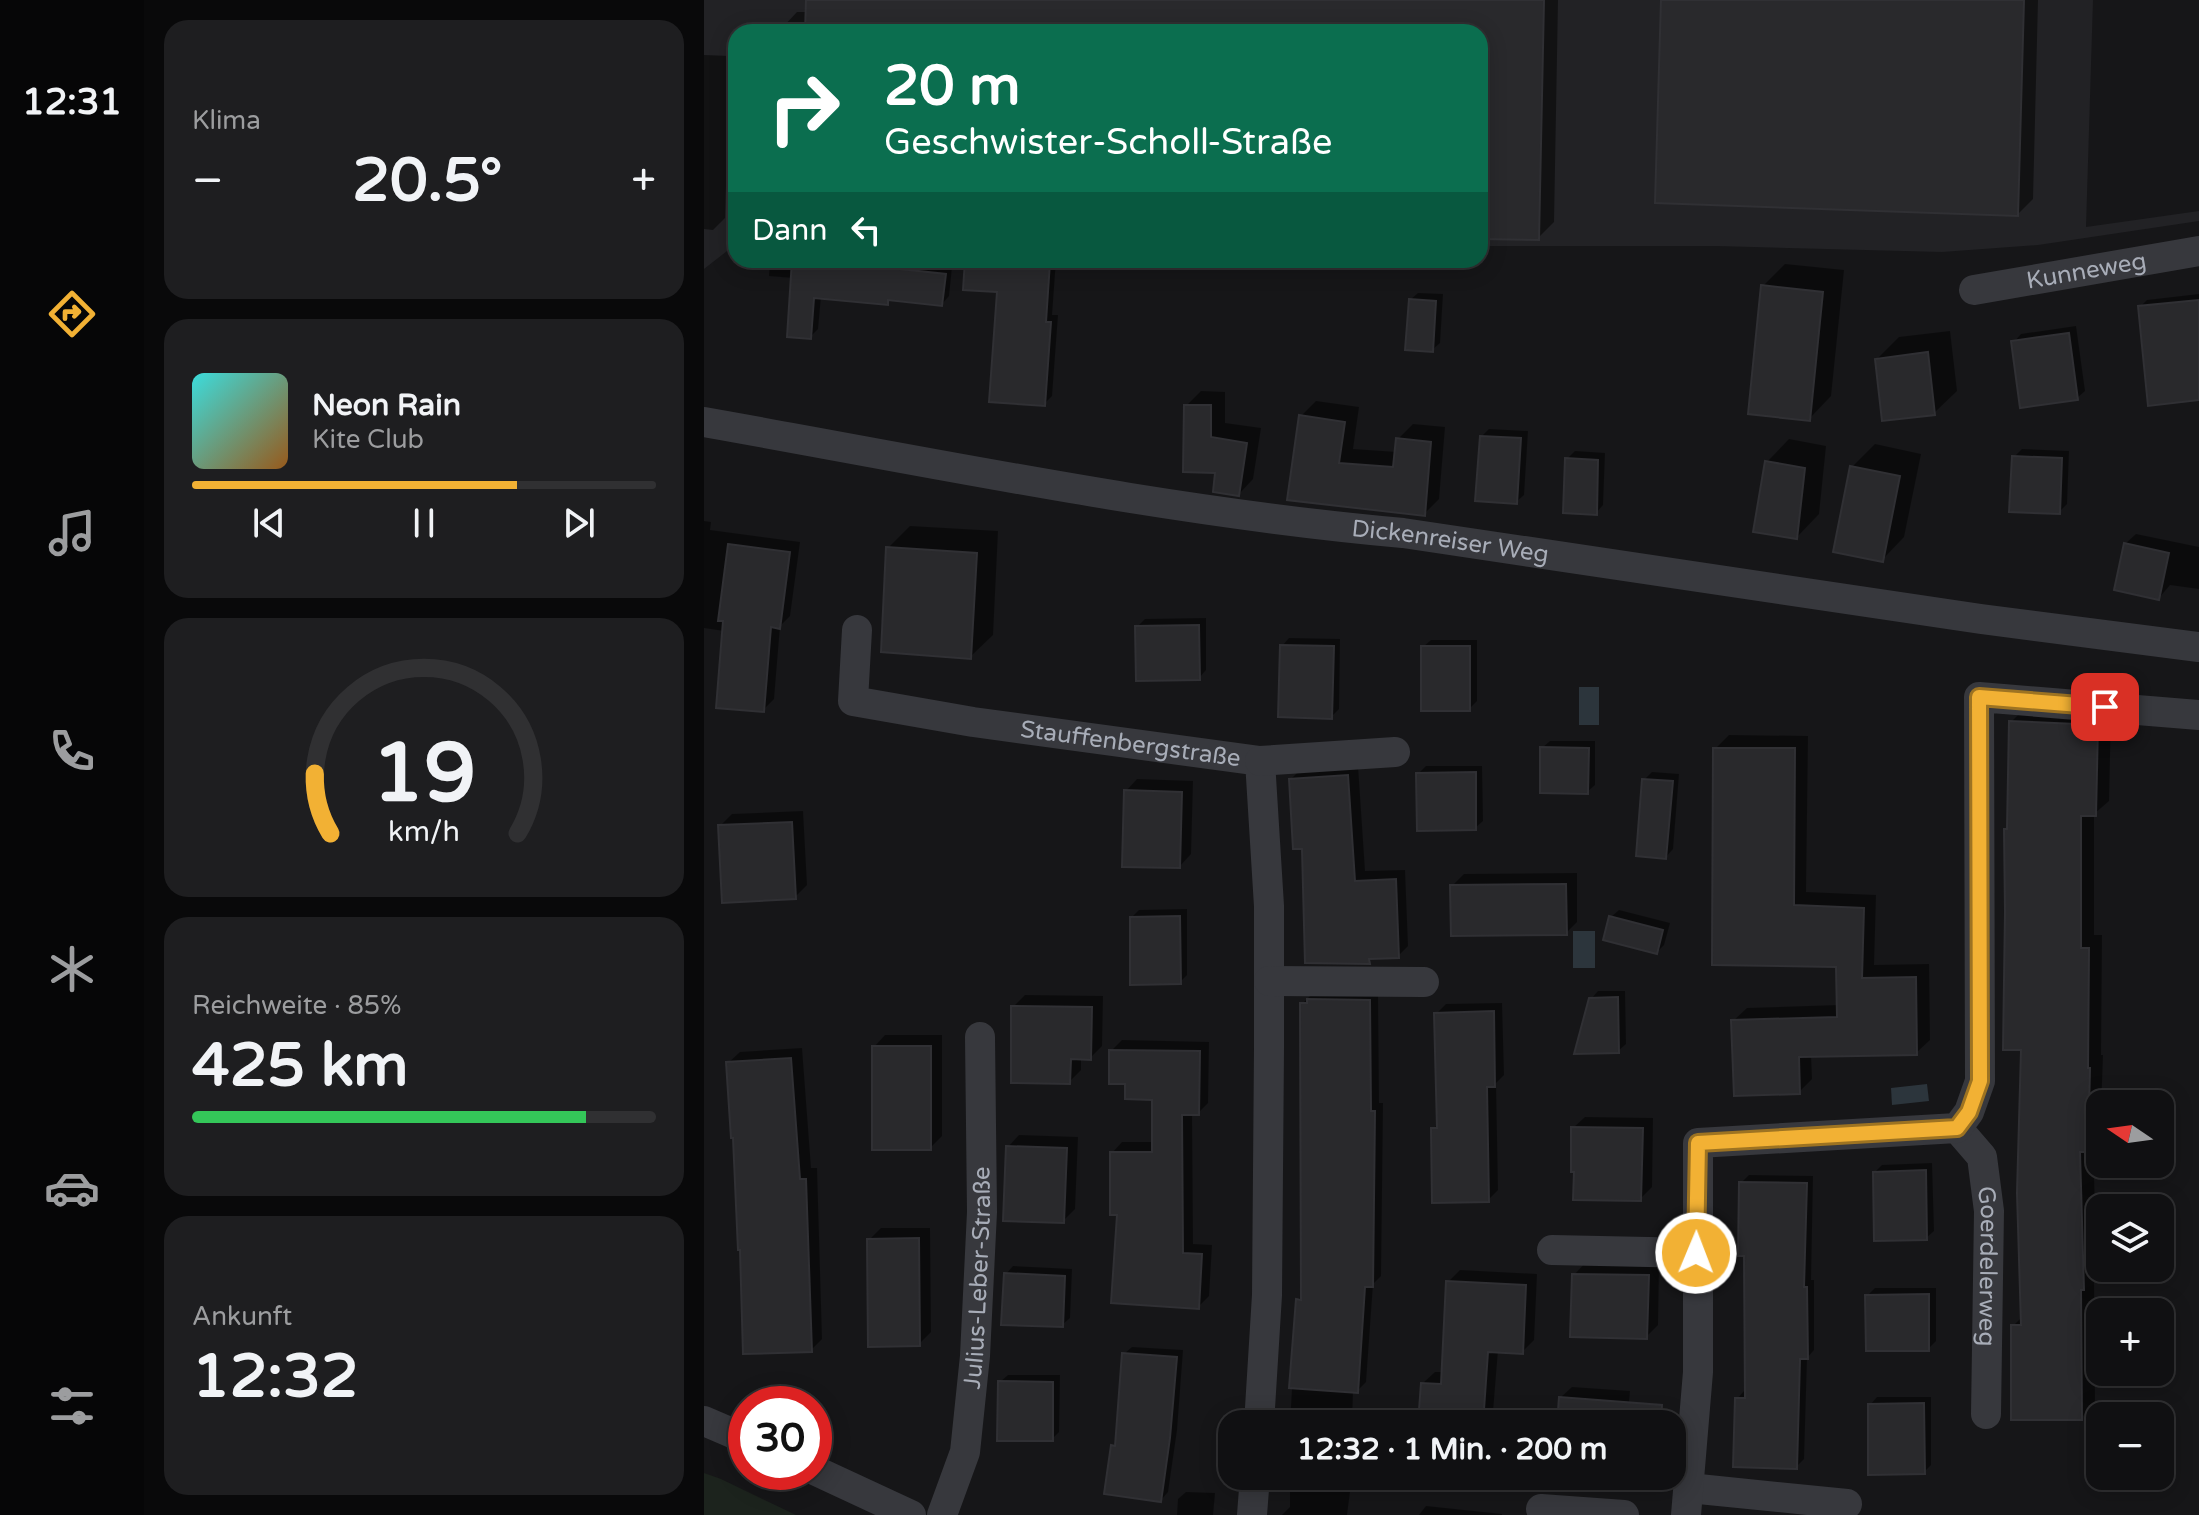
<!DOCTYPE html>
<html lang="de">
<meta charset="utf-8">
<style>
body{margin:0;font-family:"Varela Round",sans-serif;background:#1e1e20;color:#f1f3f6;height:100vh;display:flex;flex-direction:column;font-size:30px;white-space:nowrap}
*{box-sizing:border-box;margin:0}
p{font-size:26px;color:#9c9d9f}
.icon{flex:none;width:44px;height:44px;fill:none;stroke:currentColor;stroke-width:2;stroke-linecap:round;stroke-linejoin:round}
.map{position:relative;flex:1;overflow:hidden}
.side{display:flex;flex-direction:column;gap:20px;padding:20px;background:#09090a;width:560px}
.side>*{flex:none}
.hud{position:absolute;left:24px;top:24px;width:760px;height:244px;border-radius:24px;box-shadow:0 4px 20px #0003,0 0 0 2px #303032;background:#0b6e4f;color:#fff;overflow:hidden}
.needle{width:52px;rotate:283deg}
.controls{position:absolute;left:1382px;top:1090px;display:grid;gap:16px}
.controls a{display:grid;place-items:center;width:88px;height:88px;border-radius:16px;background:#101012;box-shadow:0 4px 20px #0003,0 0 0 2px #303032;font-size:40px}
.speed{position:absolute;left:24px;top:1386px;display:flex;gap:16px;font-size:40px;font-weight:700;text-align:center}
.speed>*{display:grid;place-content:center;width:104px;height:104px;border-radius:50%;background:#101012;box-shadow:0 4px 20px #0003,0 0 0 2px #303032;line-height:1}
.speed .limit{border:12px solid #d22;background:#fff;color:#111}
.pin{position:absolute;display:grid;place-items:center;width:68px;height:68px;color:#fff;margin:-34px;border-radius:16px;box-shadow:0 4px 12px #0006}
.me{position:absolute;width:88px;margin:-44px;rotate:1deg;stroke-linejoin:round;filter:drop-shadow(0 0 6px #0008)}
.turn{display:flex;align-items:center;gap:28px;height:168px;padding:0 24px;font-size:36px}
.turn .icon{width:104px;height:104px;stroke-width:2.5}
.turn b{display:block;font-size:56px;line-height:68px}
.then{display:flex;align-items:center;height:76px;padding:0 24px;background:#0003;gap:16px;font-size:30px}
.big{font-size:60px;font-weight:800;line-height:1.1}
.side .widget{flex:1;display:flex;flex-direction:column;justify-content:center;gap:12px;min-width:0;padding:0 28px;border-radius:24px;background:#1e1e20}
.side .dial{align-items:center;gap:0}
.dial svg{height:208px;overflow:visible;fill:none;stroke:#303032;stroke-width:7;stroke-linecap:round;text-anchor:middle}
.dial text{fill:#f1f3f6;stroke:none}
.song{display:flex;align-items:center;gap:24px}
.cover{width:96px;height:96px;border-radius:12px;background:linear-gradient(135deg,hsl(180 70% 55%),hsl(30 70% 35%))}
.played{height:8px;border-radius:4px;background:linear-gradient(90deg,#f2b134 70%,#303032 70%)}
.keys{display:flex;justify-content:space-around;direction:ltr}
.heat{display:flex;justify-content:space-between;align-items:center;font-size:44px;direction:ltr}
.charge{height:12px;border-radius:6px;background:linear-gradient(90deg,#34c759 85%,#303032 0)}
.trip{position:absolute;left:514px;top:1410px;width:468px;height:80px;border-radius:24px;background:#101012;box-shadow:0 4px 20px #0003,0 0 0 2px #303032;font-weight:800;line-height:80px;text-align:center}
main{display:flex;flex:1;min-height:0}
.tabs{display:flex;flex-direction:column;width:144px;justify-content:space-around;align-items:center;background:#060607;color:#9c9d9f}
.tabs .icon{width:56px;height:56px}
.tabs .on{color:#f2b134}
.tabs b{font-size:36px;color:#f1f3f6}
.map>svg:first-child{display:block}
</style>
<main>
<nav class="tabs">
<b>12:31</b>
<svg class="icon on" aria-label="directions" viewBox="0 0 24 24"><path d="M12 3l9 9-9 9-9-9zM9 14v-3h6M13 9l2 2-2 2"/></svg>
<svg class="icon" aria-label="music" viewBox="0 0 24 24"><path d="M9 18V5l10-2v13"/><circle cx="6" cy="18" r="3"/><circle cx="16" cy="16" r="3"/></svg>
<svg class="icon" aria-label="phone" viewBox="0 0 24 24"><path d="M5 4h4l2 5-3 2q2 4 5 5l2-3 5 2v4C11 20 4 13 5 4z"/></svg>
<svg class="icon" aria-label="climate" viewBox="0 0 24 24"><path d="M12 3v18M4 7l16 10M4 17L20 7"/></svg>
<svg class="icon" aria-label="car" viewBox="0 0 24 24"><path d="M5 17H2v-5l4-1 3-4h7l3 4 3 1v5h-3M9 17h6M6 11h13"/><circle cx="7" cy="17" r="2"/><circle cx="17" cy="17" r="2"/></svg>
<svg class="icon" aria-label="filters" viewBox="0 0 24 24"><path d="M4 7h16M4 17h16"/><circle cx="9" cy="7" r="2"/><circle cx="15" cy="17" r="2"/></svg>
</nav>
<section class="side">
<div class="widget"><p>Klima</p>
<div class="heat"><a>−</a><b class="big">20.5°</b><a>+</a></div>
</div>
<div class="widget">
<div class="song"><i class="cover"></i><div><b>Neon Rain</b><p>Kite Club</p></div></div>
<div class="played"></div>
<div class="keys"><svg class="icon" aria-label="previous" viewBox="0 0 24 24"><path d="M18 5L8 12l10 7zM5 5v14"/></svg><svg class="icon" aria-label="pause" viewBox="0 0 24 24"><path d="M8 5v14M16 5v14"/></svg><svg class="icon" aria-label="next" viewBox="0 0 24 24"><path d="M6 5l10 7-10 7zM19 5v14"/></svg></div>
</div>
<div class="widget dial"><svg viewBox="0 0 100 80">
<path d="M14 69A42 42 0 1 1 86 69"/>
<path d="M14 69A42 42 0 0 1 8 46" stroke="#f2b134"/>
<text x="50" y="56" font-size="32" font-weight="700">19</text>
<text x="50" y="72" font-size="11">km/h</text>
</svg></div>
<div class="widget"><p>Reichweite · 85%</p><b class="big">425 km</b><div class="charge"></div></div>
<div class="widget"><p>Ankunft</p><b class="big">12:32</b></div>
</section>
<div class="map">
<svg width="1495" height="1515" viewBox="0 0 1495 1515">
<rect width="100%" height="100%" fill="#161618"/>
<g fill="#222225">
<path d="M0 0H102L101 27H76V32H32V244L0 269Z"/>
<path d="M840 0H957L952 203 1314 216 1320 0H1389L1382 227 1495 211V221L1334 245 1238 252 1012 246H776V239H835Z"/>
</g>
<path fill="#1c231d" d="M0 1473 17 1479 92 1515H0Z"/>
<g fill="#2c353c">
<rect x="875" y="687" width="20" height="38"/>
<rect x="869" y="931" width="22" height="37"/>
<path d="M1223 1084 1225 1101 1188 1105 1187 1088Z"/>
</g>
<g fill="#0007">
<path d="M104 0H854L850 222 834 238 776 237V32H78V28L93 12H103Z"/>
<path d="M959 0H1334L1329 199 1314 214Z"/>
<path d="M0 55 26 56 21 218 9 230 0 229Z"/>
<path d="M66 260H194L248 267 245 296 238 304 188 298 183 303 117 296 114 329 106 337 89 278 65 276Z"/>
<path d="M263 260H352L348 315H354L348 396 340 404 295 290 261 288Z"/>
<path d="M1081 264 1140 270 1127 396 1105 419 1059 286Z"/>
<path d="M714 293 739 294 736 343 728 350 706 300Z"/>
<path d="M1495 294V398L1436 307 1443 300Z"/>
<path d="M1372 326 1381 391 1373 398 1310 342 1317 334Z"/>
<path d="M1246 331 1253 391 1230 413 1173 359 1195 337Z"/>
<path d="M497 391 521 392V423L557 428 549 479 535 494 514 471 482 406Z"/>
<path d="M612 401 655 407 649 449 693 452 694 439 709 424 741 427 735 499 720 514 585 498 597 416Z"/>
<path d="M785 429 824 431 820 495 812 502 778 436Z"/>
<path d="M1085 439 1122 446 1115 514 1093 537 1063 462Z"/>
<path d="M1171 444 1217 454 1200 537 1178 560 1148 467Z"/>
<path d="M1318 449 1365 451 1363 504 1355 512 1310 457Z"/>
<path d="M871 451 901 453 899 505 892 513 863 459Z"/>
<path d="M0 521 7 522 6 530 96 542 86 616 76 626 70 699 59 710 20 631 0 628Z"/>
<path d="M206 526 294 531 289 635 266 657 184 548Z"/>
<path d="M1432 534 1495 547V589L1466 585 1455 598 1421 544Z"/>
<path d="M502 618V670L495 678 433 627 441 619Z"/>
<path d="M585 638 636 639 635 709 627 717 578 646Z"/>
<path d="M727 640H773V701L765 709 719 647Z"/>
<path d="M1321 708 1407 712 1405 801 1390 814V935H1398L1397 1055H1399L1396 1137 1389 1144 1393 1274 1390 1277 1391 1404 1377 1418 1309 1326 1319 1316V1048L1302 830 1305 827 1307 722Z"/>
<path d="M1025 735 1104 736 1102 892 1172 895 1170 965 1225 964 1226 1040 1212 1053 1107 1055 1108 1079 1095 1092 1029 1021 1043 1008 1135 1005 1134 965 1010 963 1011 749Z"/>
<path d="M846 741H891V785L883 792 838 748Z"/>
<path d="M654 766 661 871 701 870 704 946 694 956 669 957 665 962 600 846 587 779 597 769Z"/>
<path d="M722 766H778L779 821 771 828 714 774Z"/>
<path d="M948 772 975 774 969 849 962 857 940 780Z"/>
<path d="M433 779 489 781 487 854 476 866 422 791Z"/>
<path d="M99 811 103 885 91 897 16 826 28 814Z"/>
<path d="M873 873V922L862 933 748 886 760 874Z"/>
<path d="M483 909V975L476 982 428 917 435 910Z"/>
<path d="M915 910 966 923 960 945 953 952 907 917Z"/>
<path d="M894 991H921L922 1044 914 1051 887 999Z"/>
<path d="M674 992 675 1103H679L677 1276 669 1284 662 1382 653 1391 649 1390 648 1424H586L593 1300 599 1295 598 1004 607 995Z"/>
<path d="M321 995 399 996 398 1046 386 1058 377 1057V1070L365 1082 309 1007Z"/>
<path d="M798 1003 800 1075 792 1083 794 1190 784 1200 729 1129 735 1123 732 1014 742 1004Z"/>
<path d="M181 1035H238V1136L226 1148 170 1047Z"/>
<path d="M418 1040 505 1042 504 1103 494 1113H488L489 1244 508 1245 505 1296 494 1307 415 1212 408 1153 418 1142H450V1098L423 1082 407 1051Z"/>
<path d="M98 1048 107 1168H113L118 1339 107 1350 31 1135 24 1063 36 1052Z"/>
<path d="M881 1117 949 1118 948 1187 936 1199 869 1128Z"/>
<path d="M315 1135 374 1137 371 1209 359 1221 304 1147Z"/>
<path d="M1228 1163 1230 1231 1222 1238 1171 1172 1178 1165Z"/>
<path d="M1045 1175 1109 1176 1107 1280H1110V1350L1103 1358 1100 1459 1092 1467 1033 1399 1040 1391 1043 1392 1042 1254 1037 1183Z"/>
<path d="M177 1228H226L227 1332 215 1344 165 1240Z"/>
<path d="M881 1263 955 1265 954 1325 942 1337 870 1275Z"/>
<path d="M309 1266 368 1269 366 1318 358 1325 302 1274Z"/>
<path d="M756 1270 833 1274 830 1340 818 1352 794 1350 788 1424H716L719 1383 731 1372H740L744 1282Z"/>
<path d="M1171 1288H1232V1341L1224 1349 1163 1296Z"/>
<path d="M428 1347 479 1350 473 1430 464 1492 457 1500 409 1446 413 1442 420 1354Z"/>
<path d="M304 1375H356L355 1432 348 1439 296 1382Z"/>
<path d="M868 1387 926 1391 923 1424H855L856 1398Z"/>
<path d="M1173 1397H1227V1465L1220 1472 1166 1405Z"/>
<path d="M586 1476H648L643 1515H578L586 1507Z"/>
<path d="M482 1492 511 1493 509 1515H473L474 1499Z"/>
<path d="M722 1506 798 1514V1515H715Z"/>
</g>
<g fill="#29292c" stroke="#303034" stroke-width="2">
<path d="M102 0H840L835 240 776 239V32H101Z"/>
<path d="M957 0H1320L1314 216 951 203Z"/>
<path d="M88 260H188L187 268 242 274 238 306 184 300V305L110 298 107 339 83 337Z"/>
<path d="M261 260 346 262 342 322H347L341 406 285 402 293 292 259 290Z"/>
<path d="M1057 285 1119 292 1106 421 1044 414Z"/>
<path d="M705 299 732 301 729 352 701 350Z"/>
<path d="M1495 300V400L1444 406 1434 306Z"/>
<path d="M1365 333 1374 400 1316 408 1307 341Z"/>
<path d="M1224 352 1231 415 1178 421 1171 359Z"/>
<path d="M480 405H507V437L543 443 535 496 509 492 511 473 479 472Z"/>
<path d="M595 415 641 422 635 463 689 467 692 438 727 442 721 516 583 500Z"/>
<path d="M776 436 817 438 813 504 771 501Z"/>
<path d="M1308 456 1358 458 1356 514 1305 512Z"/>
<path d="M861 458 894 460 893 515 859 513Z"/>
<path d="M1061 461 1101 468 1093 539 1049 532Z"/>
<path d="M1146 466 1196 476 1179 562 1129 552Z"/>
<path d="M1420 543 1465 553 1455 600 1410 590Z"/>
<path d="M24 544 86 552 76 629 67 627 60 712 12 708 19 621H14Z"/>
<path d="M182 547 273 553 267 659 177 652Z"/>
<path d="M495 625 496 680 432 681 431 626Z"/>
<path d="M576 645 630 646 628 719 574 717Z"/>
<rect x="717" y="646" width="49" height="65"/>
<path d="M1305 721 1394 725 1392 816H1377V948H1385L1384 1068H1386L1384 1152H1376L1380 1290H1377L1378 1420H1307V1325H1317L1313 1193 1317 1050H1299L1301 912 1300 829H1303Z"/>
<path d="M836 747 885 748 884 794 836 793Z"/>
<path d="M1009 748H1091L1090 905 1160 908 1158 978 1212 977 1213 1055 1095 1057 1096 1094 1030 1096 1027 1020 1133 1017 1132 967 1008 965Z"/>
<path d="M772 772V830L713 831 712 773Z"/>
<path d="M644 775 651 881 692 879 695 958 665 959 666 964 601 963 598 849H589L585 779Z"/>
<path d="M938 779 969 781 962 859 932 856Z"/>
<path d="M420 790 478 792 476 868 418 867Z"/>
<path d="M88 822 92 899 18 903 14 825Z"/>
<path d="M862 884 863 935 747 936 746 885Z"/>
<path d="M476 916 477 984 426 985V917Z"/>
<path d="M905 916 959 930 953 954 899 940Z"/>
<path d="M914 997 915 1053 870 1054 885 998Z"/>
<path d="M603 999 666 1000 667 1111H671L669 1287H661L654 1393 585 1388 592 1299 597 1300 596 1003H603Z"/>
<path d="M307 1006 388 1007 387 1060 367 1059 366 1084 307 1083Z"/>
<path d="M790 1011 791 1087H783L785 1202 728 1203 727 1128H733L730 1013Z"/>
<rect x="168" y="1046" width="59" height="104"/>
<path d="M405 1050 496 1051 495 1115H478L479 1253 498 1254 495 1309 407 1303 413 1215H406V1152H448V1100L421 1099V1084H405Z"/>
<path d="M87 1058 96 1179H102L108 1352 39 1354 36 1250H34L29 1138H27L22 1062Z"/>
<path d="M867 1127 939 1128 937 1201 869 1200 870 1172H867Z"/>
<path d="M302 1146 363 1148 360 1223 299 1221Z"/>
<path d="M1222 1170 1223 1240 1170 1241 1169 1172Z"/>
<path d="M1035 1182 1103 1183 1100 1287H1103L1104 1359H1096L1093 1469 1029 1467 1031 1398H1041L1040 1256H1034Z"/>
<path d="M215 1238 216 1346 164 1347 163 1239Z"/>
<path d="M300 1273 361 1276 359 1327 297 1325Z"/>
<path d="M868 1274 945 1275 943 1339 866 1337Z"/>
<path d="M742 1281 822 1285 819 1354 784 1352 779 1424H714L717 1383 737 1384Z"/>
<path d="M1225 1294V1351H1162L1161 1295Z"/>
<path d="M418 1353 473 1357 466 1438 457 1502 400 1494 407 1445 411 1446Z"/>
<path d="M294 1381 349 1382V1441H293Z"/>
<path d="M855 1397 958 1405 957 1424H853Z"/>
<path d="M1220 1403 1221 1474 1164 1475V1404Z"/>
</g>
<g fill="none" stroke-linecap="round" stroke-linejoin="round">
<g stroke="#37383d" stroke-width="30">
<path id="s1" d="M1270 290 1495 251"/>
<path id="s2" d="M0 422C232 463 464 512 699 533L1277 619 1495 647"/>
<path id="s3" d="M153 630 149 701 269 722 556 761 565 906V1048L563 1295 555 1424"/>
<path d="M556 761 691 752"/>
<path d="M565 981 720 982"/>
<path id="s4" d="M1253 1128 1278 1157 1285 1211 1282 1414"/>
<path d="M848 1250 992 1253"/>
<path d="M0 1421 42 1439"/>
<path d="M110 1470 207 1515"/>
<path d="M985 1488 1143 1504"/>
<path d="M837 1509 920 1515"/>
<path id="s5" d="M238 1515 261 1452 271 1356 278 1212 276 1037"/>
<path d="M548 1515 551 1476"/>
<path d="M982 1515 994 1372V1143L1253 1128 1265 1112 1276 1081 1275 697 1495 715"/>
</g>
</g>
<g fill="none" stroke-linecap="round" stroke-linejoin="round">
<g stroke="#9d7322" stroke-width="20">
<path id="route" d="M992 1253 994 1143 1253 1128 1265 1112 1276 1081 1275 697 1401 707"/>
</g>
<use href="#route" stroke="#f2b134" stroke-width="14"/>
</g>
<g text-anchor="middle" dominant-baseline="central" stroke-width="8" stroke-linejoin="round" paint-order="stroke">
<g font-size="24" fill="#a8adb8" stroke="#111113">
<text stroke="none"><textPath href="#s1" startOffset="114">Kunneweg</textPath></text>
<text stroke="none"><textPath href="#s2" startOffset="756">Dickenreiser Weg</textPath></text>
<text stroke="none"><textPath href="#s3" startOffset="352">Stauffenbergstraße</textPath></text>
<text stroke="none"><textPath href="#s4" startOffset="148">Goerdelerweg</textPath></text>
<text stroke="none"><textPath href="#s5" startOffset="242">Julius-Leber-Straße</textPath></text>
</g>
</g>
</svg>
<div class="controls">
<a><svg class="needle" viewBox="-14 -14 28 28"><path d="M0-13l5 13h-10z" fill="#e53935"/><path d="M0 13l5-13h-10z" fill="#9c9d9f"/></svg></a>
<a><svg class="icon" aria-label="layers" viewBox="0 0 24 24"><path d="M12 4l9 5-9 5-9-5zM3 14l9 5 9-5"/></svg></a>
<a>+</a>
<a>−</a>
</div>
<div class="speed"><div class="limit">30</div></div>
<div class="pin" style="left:1401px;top:707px;background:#d93025"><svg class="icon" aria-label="arrive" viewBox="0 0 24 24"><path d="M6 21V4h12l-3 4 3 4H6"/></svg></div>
<svg class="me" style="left:992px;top:1253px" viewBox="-20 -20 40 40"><circle r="17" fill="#f2b134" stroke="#fff" stroke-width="3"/><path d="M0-11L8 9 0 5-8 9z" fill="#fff"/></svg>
<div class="trip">12:32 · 1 Min. · 200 m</div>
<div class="hud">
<div class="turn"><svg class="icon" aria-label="right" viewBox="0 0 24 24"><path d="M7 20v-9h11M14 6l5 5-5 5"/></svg><div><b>20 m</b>Geschwister-Scholl-Straße</div></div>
<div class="then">Dann<svg class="icon" aria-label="left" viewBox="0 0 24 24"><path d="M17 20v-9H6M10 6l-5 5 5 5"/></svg></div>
</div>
</div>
</main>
